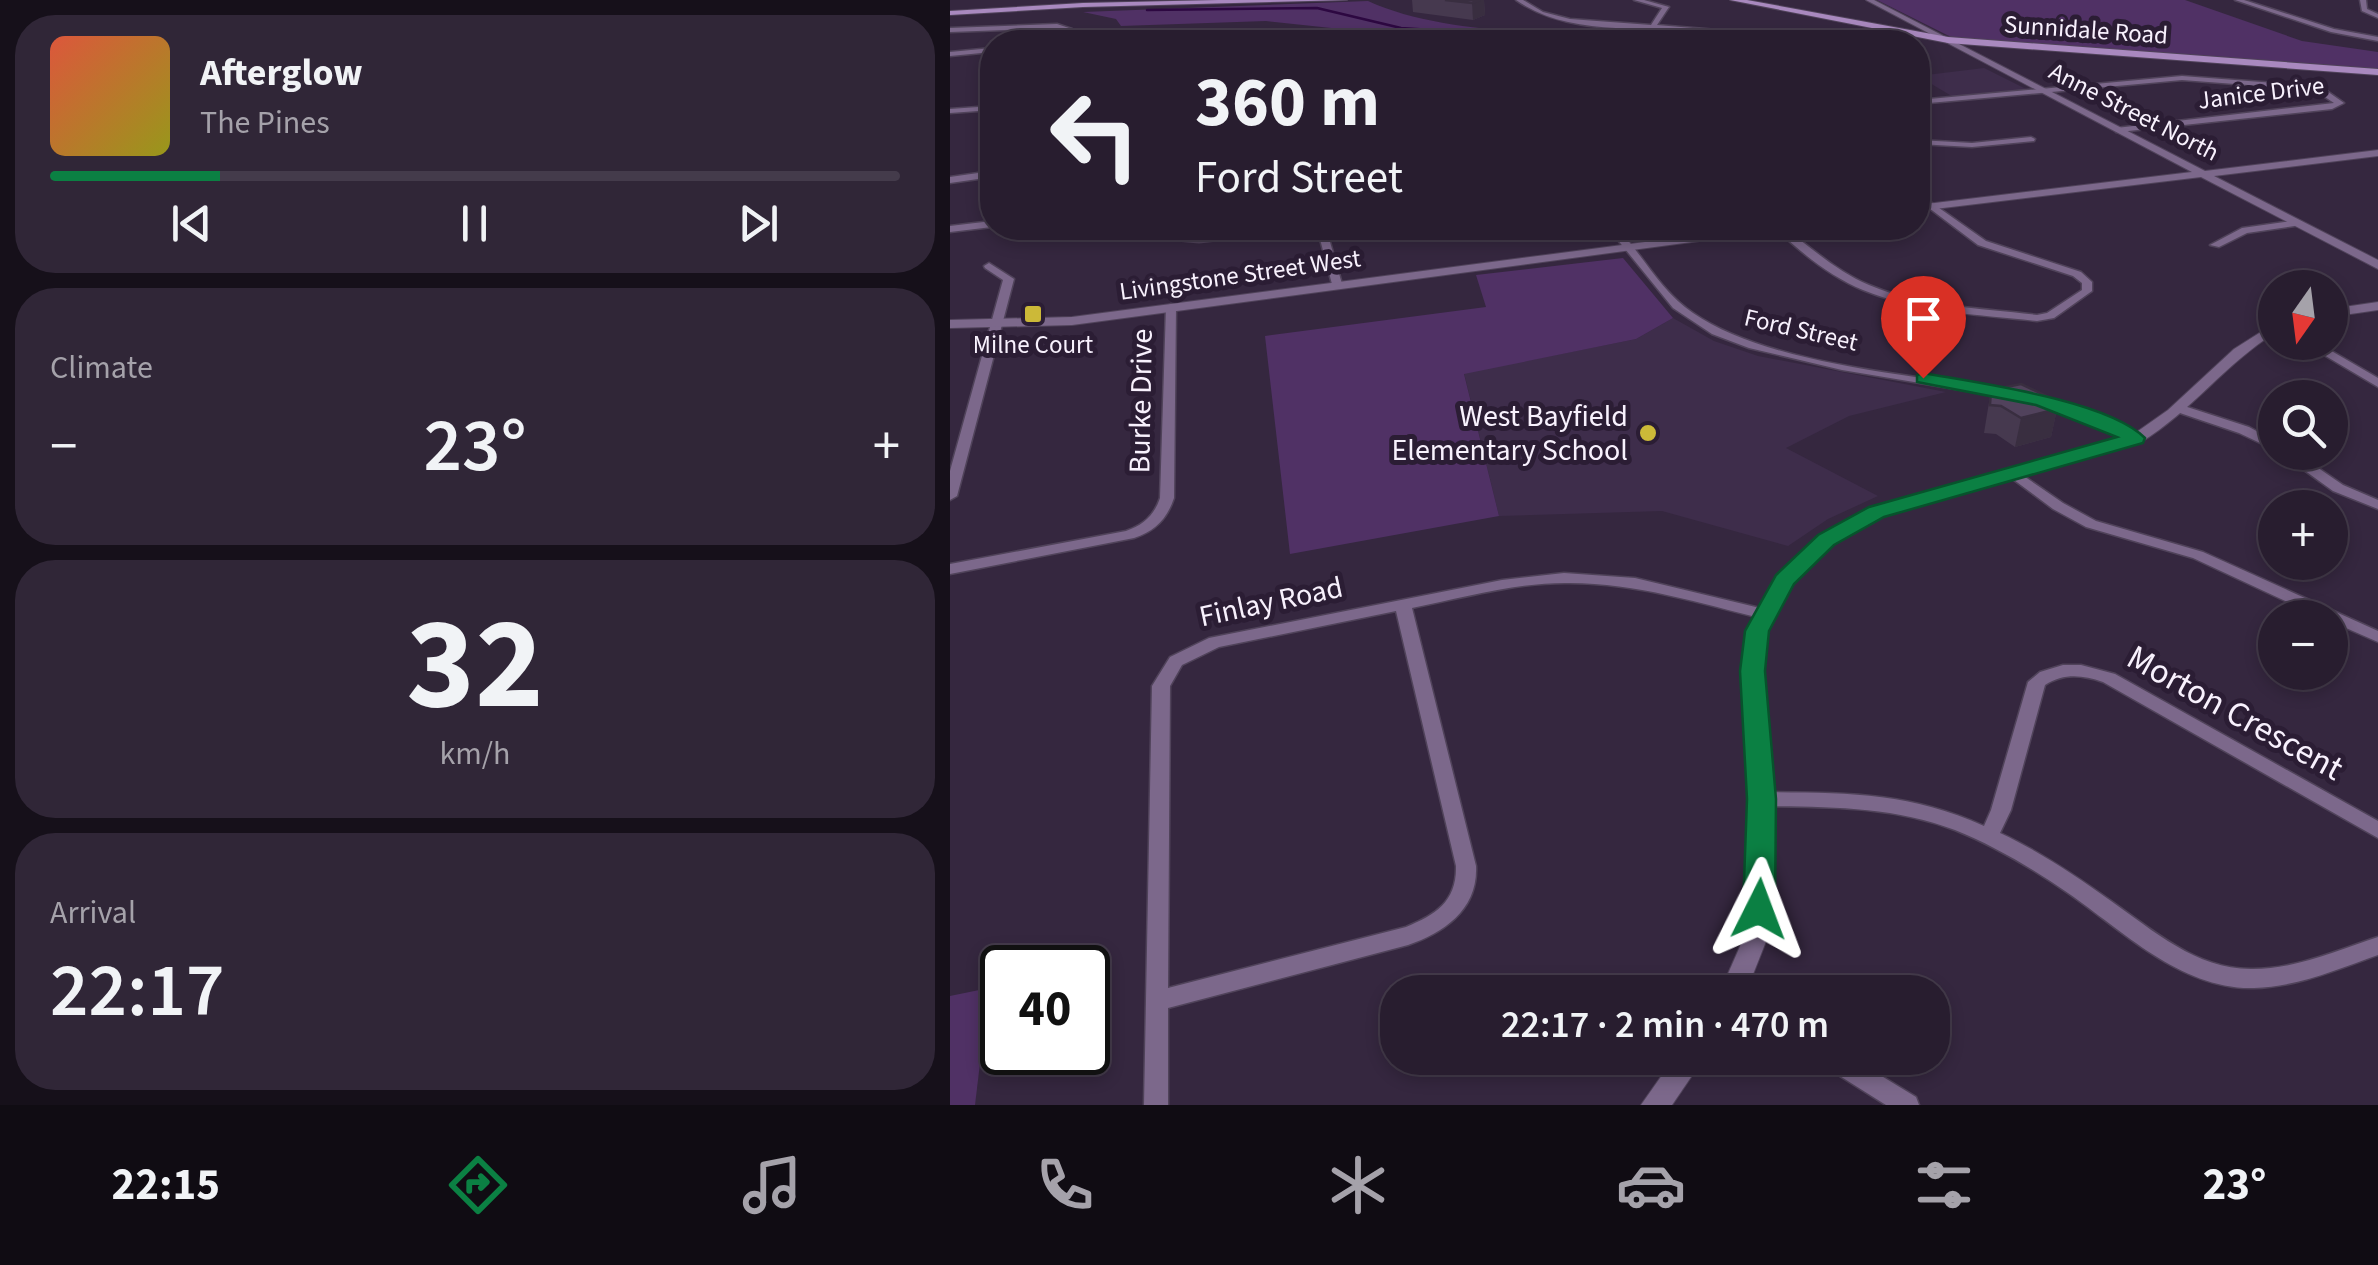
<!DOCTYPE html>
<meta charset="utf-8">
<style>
body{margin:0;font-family:"Source Sans 3",sans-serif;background:#302637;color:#f1f3f6;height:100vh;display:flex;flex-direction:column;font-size:38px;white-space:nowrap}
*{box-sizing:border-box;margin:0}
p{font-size:32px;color:#a5a2aa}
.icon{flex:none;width:55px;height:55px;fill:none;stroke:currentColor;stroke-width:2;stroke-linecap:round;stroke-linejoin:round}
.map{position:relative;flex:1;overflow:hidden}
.panel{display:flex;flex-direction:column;gap:15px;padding:15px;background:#16101a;width:950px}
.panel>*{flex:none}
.guide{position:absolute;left:30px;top:30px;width:950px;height:210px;border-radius:40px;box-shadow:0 5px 15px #0003,0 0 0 2px #443b4b;background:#281d2f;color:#f1f3f6;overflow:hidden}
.needle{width:65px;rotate:194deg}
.fabs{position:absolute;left:1308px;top:270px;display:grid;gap:20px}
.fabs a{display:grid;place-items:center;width:90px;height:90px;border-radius:50%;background:#281d2f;box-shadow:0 5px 15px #0003,0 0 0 2px #443b4b;font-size:50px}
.speed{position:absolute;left:30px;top:945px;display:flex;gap:20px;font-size:50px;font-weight:700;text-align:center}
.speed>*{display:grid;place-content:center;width:130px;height:130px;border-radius:50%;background:#281d2f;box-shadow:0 5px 15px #0003,0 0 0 2px #443b4b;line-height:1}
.speed .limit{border:5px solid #111;border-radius:15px;background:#fff;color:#111}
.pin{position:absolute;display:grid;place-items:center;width:85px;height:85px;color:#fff;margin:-102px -42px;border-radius:50% 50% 50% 0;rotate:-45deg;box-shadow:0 0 10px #0007}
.pin .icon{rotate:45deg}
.me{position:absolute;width:110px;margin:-55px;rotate:3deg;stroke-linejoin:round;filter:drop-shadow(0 0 8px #0008)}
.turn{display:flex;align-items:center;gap:35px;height:210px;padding:0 50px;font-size:45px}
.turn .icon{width:130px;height:130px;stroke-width:2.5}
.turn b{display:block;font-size:70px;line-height:85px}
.big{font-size:75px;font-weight:600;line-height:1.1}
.panel .card{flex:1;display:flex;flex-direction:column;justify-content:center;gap:15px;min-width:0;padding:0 35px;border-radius:40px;background:#302637}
.panel .dial{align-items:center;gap:0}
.dial b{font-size:130px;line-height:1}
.song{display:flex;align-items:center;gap:30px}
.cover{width:120px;height:120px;border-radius:15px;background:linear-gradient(135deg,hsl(10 70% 55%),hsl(60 70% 35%))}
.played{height:10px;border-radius:5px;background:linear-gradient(90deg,#0b8043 20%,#443b4b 20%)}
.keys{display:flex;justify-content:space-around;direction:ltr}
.heat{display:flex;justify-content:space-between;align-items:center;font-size:55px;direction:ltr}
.trip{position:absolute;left:430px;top:975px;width:570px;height:100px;border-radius:40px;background:#281d2f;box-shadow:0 5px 15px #0003,0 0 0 2px #443b4b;font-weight:600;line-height:100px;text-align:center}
.menu{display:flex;height:160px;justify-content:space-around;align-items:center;background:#100c13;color:#a5a2aa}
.menu .icon{width:70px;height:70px}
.menu .current{color:#0b8043}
.menu b{font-size:45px;color:#f1f3f6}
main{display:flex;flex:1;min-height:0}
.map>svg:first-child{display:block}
</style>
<main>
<section class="panel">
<div class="card">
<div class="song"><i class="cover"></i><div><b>Afterglow</b><p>The Pines</p></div></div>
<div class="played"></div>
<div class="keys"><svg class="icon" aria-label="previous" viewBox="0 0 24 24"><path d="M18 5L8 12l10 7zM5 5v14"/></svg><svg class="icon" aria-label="pause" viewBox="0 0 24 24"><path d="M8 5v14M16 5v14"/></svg><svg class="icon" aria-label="next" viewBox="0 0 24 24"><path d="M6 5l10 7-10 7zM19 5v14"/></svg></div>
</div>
<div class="card"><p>Climate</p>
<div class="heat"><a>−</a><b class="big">23°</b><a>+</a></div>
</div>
<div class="card dial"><b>32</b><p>km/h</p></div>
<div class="card"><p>Arrival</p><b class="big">22:17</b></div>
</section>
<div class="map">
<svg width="1428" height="1105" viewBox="0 0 1428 1105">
<rect width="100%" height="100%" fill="#35273f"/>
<g fill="#3e2d4b">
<path d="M1034 68 1078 90 1005 98 968 76Z"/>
<path d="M723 318 764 341 808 356 996 392 899 416 836 448 928 496 878 519 838 546 712 511 549 516 514 373 686 339Z"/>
</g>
<g fill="#503165">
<path d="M927 0H1235L1352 41 1428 52V70L1007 40Z"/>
<path d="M418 1C508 42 645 29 744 42H557L537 38 471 42 428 33 316 21 171 26 166 19 133 12Z"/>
<path d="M673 258 723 318 686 339 514 374 549 516 340 554 315 336 536 307 526 275Z"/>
<path d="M39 988 25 1105H0V996Z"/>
</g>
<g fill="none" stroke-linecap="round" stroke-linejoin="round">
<g stroke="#2d0841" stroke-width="2.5">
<path d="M197 10 367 8 451 28 572 36"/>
<path d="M588 38 625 42"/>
</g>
<g stroke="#50435a" stroke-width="3">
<g id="minor">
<path d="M566 0H573L593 12 620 19 701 25 712 8 684 0H694L719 7 707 25 791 32 823 42C806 43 782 34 763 32 698 24 622 39 566 0Z"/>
<path d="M1285 0H1294L1384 29 1428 37V41L1381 32Z"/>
<path d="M1410 0H1416L1417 9 1428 14V18L1412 11Z"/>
<path d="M107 24 122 29 120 42H114L117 31 107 28 0 32V28Z"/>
<path d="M279 33 360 42 279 37 141 42Z"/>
<path d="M42 48V52L0 56V52Z"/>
<path d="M1232 76 1353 85 1374 89 1394 103 1382 109 1169 132H1166V128L1384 103 1369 93 1353 89 1232 80 968 104V100Z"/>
<path d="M42 106V110L0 113V109Z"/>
<path d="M1081 137 1085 139 1084 141 1022 147 968 144V140L1022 143Z"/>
<path d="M42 171V177L0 183V177Z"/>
<path d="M982 203 1036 241 1131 272 1142 282V291L1104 318 1087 321C1030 315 966 312 913 290 881 277 850 252 825 228H835C861 248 888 272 919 285 970 307 1032 308 1087 315L1097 313 1132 290V283L1123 276 1028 245 979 208V204Z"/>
<path d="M1348 220 1353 223 1351 225 1297 233 1269 247 1260 245 1292 228Z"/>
<path d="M42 221V227L0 232V226Z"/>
<path d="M217 228H227L232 235C274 237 315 225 357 228L352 231 249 242 226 240Z"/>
<path d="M367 228H376L392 284 391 286 382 284Z"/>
<path d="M658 228H667C693 255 711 292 743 313 818 365 969 376 1060 390L1066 394 1060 398 892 370 799 348 762 334 723 308Z"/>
<path d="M39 263 64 279 7 496 0 500V471L53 280 35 268 34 266Z"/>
<path d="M221 304 226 307 224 498C217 519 205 531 184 538L0 574V564L176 531C193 525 204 516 210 498L216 307Z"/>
<path d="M1352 342H1366L1428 378V387Z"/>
<path d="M1087 396 1142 413 1193 439 1186 443 1181 442 1132 419 1083 403V397Z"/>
<path d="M1231 405 1299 427 1325 441V450L1289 433 1227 412V406Z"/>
<path d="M1329 452H1345L1393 485 1428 500V509L1383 491Z"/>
<path d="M1065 470 1113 503 1146 521 1253 552 1428 631V642L1380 621V618H1372L1243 558 1136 527 1103 509 1060 477 1058 474 1060 471Z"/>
<path d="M614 573 685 578 814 609 822 614 814 619C749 603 683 582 615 583 564 583 512 598 462 608L526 866C528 909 495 932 458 945L218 1008V1105H194L202 686 220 657 259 638 552 580ZM446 611 506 866C507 901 486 915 456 927L218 988 220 686 232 665 269 647Z"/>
<path d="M1113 665H1131L1165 674 1428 821V838L1153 682C1132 675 1114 673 1095 685L1061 810 1050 833C1089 851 1126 876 1161 901 1204 931 1247 970 1303 969 1346 969 1388 950 1428 937V955C1388 969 1347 987 1304 988 1232 990 1173 931 1118 893 1083 869 1045 846 1005 830 942 806 878 807 811 806L804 804 801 799 804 794 811 792C893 793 957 791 1034 826L1041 810 1078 682 1090 672Z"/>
<path d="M870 1058H902L966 1097 969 1105H936L874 1066Z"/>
</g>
</g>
<g stroke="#50435a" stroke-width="2">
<g id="tertiary">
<path d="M916 0H924L1255 171 1428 150V156L1264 176 1428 260V269L1251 177 968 211V205L1242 172Z"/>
<path d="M802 228H830L824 231 122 325 0 328V320L122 317Z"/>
<path d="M1428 302V310L1380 317V309Z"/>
<path d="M1325 323V333C1276 363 1241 412 1191 442L932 516 882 544 842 583 816 631 813 696 822 799 821 909 815 944 796 992H770L791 944 797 909 800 799 793 696 798 631 828 576 870 536 920 508 1181 436 1218 410 1284 349Z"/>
<path d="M724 1058H754L722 1105H691Z"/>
</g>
</g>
<g stroke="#50435a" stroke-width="2">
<g id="secondary">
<path d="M268 0H397L133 7 0 15V11L133 3Z"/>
<path d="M780 0H797L998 37 1428 69V75L998 43Z"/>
</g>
</g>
<use href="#minor" fill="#7c688b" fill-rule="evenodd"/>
<use href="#tertiary" fill="#7c688b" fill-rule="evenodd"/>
<use href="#secondary" fill="#a989bf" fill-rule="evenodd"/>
</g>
<g fill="#46394f">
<path d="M462 0H534L535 15 523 20 463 12Z"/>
<path d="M1041 390 1107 409 1101 437 1065 447 1046 434 1034 433Z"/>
</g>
<g fill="#392e40">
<path d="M530 0H534L535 15 523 20 522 3Z"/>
<path d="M1107 409 1101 437 1065 447 1071 418Z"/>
</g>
<g fill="#51425c" stroke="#392e40" stroke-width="2.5">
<path d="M495 0H530L522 3Z"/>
<path d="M579 33 601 42H521Z"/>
<path d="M1071 384 1107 401V409L1071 418 1051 406 1040 405 1041 390Z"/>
</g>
<path fill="#0b8043" stroke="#07532c" stroke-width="2.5" d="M973 373C1028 383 1157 400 1195 438L1193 443 934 517 884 545 844 584 819 631 815 671 826 799 825 909 820 918 809 922 798 918 793 909 797 799 790 671 795 631 826 575 868 535 919 507 1167 437 1086 405 967 382V375Z"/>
<g fill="#ccb938" stroke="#2b1d34" stroke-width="4">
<rect x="73" y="304" width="20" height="20" rx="5"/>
<circle cx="698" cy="433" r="10"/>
</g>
<g text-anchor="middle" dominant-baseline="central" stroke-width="10" stroke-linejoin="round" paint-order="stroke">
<g font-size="25" fill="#f8f1fd" stroke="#2b1d34">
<text transform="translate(1136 30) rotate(4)">Sunnidale Road</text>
<text transform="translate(1311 93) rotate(-7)">Janice Drive</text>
<text transform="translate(1184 112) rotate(27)">Anne Street North</text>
<text transform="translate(290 275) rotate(-8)">Livingstone Street West</text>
<text transform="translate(851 330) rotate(13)">Ford Street</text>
</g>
<g font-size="25" fill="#f8f1fd" stroke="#2b1d34">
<text x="83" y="345">Milne Court</text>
</g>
<g font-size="30" fill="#f8f1fd" stroke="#2b1d34">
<text transform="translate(191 401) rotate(-89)">Burke Drive</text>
<text transform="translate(321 602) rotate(-12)">Finlay Road</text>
</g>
<g font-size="30" fill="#f8f1fd" stroke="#2b1d34" text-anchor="end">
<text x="678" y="416">West Bayfield<tspan x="678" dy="34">Elementary School</tspan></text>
</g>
<g font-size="35" fill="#f8f1fd" stroke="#2b1d34">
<text transform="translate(1285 713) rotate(29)">Morton Crescent</text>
</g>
</g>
</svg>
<div class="fabs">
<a><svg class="needle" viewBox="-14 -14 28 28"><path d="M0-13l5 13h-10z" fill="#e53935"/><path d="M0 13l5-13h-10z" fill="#a5a2aa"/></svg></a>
<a><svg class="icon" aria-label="search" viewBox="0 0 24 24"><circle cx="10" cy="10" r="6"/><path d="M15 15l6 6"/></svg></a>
<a>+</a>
<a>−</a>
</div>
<div class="speed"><div class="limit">40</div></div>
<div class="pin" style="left:973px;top:378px;background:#d93025"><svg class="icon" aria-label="arrive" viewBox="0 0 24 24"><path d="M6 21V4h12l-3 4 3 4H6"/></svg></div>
<svg class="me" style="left:809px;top:909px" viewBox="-20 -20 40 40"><path d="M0-17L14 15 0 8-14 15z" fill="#0b8043" stroke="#fff" stroke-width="4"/></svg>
<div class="trip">22:17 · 2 min · 470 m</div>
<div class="guide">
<div class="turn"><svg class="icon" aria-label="left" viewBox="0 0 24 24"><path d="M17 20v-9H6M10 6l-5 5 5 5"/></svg><div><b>360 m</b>Ford Street</div></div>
</div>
</div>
</main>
<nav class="menu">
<b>22:15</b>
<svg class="icon current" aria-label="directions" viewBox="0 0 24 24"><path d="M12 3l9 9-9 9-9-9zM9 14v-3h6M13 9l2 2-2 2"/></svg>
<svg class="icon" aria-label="music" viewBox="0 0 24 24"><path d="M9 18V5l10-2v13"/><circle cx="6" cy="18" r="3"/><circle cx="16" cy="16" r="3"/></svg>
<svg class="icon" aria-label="phone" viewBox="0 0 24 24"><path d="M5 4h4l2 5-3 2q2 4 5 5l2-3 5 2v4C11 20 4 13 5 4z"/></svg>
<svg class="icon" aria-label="climate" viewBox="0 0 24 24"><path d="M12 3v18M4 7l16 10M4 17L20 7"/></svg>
<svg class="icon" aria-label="car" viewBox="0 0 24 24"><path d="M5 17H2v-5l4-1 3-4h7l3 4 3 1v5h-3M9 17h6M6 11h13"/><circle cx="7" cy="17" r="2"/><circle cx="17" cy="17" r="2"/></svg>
<svg class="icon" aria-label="filters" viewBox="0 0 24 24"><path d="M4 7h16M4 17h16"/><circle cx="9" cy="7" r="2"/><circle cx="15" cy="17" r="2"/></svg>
<b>23°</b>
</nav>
